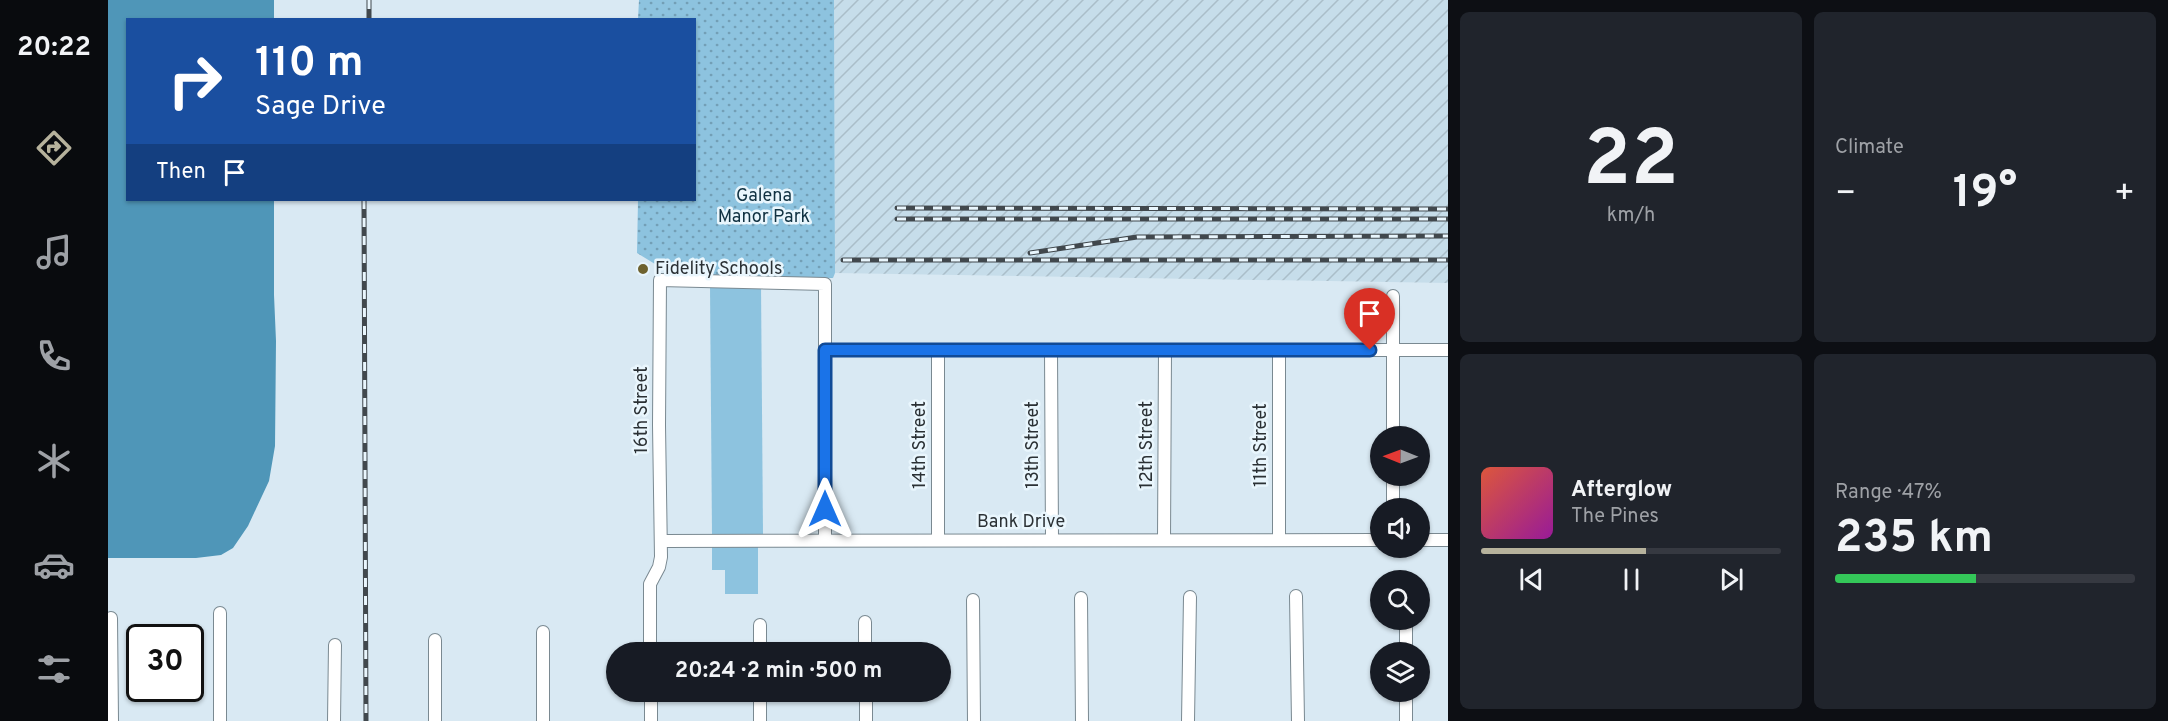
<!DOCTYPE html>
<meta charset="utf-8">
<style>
body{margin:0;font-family:Overpass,sans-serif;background:#20242c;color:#f1f3f6;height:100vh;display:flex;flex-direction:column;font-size:22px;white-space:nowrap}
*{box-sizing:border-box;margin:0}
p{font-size:20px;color:#9ea1a6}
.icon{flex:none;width:33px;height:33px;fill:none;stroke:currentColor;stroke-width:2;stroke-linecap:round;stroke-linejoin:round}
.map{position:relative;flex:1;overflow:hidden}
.sheet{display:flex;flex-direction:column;gap:12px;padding:12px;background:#0d0f14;width:720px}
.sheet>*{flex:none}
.top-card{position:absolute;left:18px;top:18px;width:570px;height:183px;border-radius:0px;box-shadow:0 2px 4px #0004;background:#1a4fa0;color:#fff;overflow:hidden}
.needle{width:39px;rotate:271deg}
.controls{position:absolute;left:1262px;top:426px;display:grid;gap:12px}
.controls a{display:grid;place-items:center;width:60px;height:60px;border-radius:50%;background:#171b24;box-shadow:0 2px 4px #0004;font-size:30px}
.speed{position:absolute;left:18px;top:624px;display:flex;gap:12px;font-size:30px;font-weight:700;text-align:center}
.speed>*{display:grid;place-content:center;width:78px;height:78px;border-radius:50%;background:#171b24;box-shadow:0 2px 4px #0004;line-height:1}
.speed .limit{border:3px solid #111;border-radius:9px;background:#fff;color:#111}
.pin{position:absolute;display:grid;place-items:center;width:51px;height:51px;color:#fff;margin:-62px -26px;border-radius:50% 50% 50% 0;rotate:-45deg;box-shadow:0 0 6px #0007}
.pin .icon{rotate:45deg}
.me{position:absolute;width:66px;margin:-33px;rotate:0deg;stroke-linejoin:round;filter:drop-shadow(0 0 4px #0008)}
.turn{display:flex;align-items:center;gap:21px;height:126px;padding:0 30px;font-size:27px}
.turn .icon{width:78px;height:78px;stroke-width:2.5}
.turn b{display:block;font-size:42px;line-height:51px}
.then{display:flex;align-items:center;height:57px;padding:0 30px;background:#0003;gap:12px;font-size:22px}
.big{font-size:45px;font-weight:700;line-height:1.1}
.sheet .card{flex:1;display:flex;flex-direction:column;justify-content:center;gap:9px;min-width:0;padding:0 21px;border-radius:9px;background:#20242c}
.sheet .dial{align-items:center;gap:0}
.dial b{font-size:78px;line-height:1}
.song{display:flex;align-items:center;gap:18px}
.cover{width:72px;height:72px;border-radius:9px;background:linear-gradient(135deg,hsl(10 70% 55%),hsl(300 70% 35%))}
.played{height:6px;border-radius:3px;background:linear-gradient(90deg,#b6b29c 55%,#363941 55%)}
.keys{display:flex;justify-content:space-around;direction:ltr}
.heat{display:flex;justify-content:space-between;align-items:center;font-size:33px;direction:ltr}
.charge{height:9px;border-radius:4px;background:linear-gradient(90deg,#34c759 47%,#363941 0)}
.sheet .tiles{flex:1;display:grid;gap:12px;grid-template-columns:repeat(2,1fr)}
.trip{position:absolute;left:498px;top:642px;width:345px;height:60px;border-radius:30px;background:#171b24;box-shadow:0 2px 4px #0004;font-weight:700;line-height:60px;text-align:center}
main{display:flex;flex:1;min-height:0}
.dock{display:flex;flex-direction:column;width:108px;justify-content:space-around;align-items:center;background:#090b0e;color:#9ea1a6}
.dock .icon{width:42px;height:42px}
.dock .active{color:#b6b29c}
.dock b{font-size:27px;color:#f1f3f6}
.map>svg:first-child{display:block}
</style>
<main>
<nav class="dock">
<b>20:22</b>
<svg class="icon active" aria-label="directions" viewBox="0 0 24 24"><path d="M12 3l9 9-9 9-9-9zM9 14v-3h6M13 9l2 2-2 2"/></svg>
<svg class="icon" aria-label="music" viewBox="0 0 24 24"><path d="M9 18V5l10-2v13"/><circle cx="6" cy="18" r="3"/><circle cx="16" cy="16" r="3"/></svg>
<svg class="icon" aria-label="phone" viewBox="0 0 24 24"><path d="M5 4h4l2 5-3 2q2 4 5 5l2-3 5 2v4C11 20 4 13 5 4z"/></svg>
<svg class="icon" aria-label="climate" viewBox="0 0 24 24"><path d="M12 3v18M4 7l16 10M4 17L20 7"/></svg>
<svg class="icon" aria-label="car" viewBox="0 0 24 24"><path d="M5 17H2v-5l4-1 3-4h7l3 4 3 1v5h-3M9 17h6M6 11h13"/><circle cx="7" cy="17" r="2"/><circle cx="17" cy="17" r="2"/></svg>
<svg class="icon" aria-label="filters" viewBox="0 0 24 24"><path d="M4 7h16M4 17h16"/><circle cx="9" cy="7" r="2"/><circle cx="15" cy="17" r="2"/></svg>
</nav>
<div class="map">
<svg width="1340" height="721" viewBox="0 0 1340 721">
<defs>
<pattern id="industrial-furrows" width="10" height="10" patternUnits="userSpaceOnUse" patternTransform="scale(1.5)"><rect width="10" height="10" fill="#c6ddea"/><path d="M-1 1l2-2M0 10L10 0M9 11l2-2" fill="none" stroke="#aabec9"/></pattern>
<pattern id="park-dots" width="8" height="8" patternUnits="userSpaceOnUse" patternTransform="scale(1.5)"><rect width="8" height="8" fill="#8dc3df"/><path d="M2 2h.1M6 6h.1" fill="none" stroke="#739fb6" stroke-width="1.8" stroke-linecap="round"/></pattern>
</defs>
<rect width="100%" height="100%" fill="#d9e9f3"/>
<path fill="url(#industrial-furrows)" d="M726 0H1340V283L727 273Z"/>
<g fill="#8dc3df">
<path d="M653 285 655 535H604L602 286Z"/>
<path d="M604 546H650V594H617V570H604Z"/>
</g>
<path fill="url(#park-dots)" d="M531 0H726L727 273 725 278 562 277 560 272 529 253 530 200H586V20L530 19Z"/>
<path fill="#4f96b8" d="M0 0H166V19L20 20V200H166V295L168 341 167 446 161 481 140 526 125 548 113 555 88 558H0Z"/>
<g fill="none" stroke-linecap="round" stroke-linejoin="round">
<g stroke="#7a8991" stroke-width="14">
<g id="minor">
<path d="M1285 296V436"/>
<path d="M717 350H1340"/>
<path d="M830 350V540"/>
<path d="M943 350 944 540"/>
<path d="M1285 508V476"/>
<path d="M1056 540 1057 350"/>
<path d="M1171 540V350"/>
<path d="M1311 540H1340"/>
<path d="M554 541 1272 540"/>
<path d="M1188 596 1190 721"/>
<path d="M973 598 974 721"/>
<path d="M865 600 866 721"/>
<path d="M112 613V721"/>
<path d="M3 618 4 721"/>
<path d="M1298 620V652"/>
<path d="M757 622V652"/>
<path d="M435 632V721"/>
<path d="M327 640V721"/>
<path d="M542 652V584L551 567 553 557 551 425 552 280 717 284V540"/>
<path d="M652 652V625"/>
<path d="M543 692V721"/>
<path d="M758 692V721"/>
<path d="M1298 692V721"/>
<path d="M226 721 227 645"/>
<path d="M652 721V692"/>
<path d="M1080 721 1082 597"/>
</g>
</g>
<use href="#minor" stroke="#fff" stroke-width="12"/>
<g stroke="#41484d" stroke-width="5">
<g id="rail">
<path d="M261 0V20"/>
<path d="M256 200 258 721"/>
<path d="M789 208 1340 209"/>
<path d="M789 219H1340"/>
<path d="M922 253 1029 237 1340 236"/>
<path d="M735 260H1340"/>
</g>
</g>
<use href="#rail" stroke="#e9f6fd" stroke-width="3" stroke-dasharray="9" stroke-linecap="butt"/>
</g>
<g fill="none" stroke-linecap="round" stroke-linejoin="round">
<g stroke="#114b97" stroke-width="15">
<path id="route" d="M717 509V350H1262"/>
</g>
<use href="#route" stroke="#1a73e8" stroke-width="10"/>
</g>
<circle fill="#6e622f" stroke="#e9f6fd" stroke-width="2" cx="535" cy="269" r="6"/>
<g text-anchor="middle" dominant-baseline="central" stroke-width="5" stroke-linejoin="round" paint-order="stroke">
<g font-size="18" fill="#103141" stroke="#e9f6fd">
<text x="656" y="196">Galena<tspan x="656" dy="21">Manor Park</tspan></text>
</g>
<g font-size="18" fill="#2b3135" stroke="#e9f6fd" text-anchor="start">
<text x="547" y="269">Fidelity Schools</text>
</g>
<g font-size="18" fill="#2b3135" stroke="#e9f6fd">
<text transform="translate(534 410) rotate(-90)">16th Street</text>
<text transform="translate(812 445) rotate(-90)">14th Street</text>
<text transform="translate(925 445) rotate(-90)">13th Street</text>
<text transform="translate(1039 445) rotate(-90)">12th Street</text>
<text transform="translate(1153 445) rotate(-90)">11th Street</text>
<text x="913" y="522">Bank Drive</text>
</g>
</g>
</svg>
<div class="controls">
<a><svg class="needle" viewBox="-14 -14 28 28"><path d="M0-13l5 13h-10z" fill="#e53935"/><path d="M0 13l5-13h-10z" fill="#9ea1a6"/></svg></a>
<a><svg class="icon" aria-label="sound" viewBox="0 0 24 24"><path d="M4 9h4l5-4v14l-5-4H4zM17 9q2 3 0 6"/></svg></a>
<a><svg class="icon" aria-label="search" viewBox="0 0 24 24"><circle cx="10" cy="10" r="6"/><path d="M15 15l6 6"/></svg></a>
<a><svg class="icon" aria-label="layers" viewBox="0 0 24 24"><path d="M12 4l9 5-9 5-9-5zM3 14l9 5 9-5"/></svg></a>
</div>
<div class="speed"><div class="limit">30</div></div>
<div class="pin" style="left:1262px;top:350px;background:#d93025"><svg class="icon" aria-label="arrive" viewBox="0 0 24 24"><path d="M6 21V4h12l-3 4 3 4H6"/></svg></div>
<svg class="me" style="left:717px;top:509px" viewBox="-20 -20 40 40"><path d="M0-17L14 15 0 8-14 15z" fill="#1a73e8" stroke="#fff" stroke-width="4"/></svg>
<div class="trip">20:24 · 2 min · 500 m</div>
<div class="top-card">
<div class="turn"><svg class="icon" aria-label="right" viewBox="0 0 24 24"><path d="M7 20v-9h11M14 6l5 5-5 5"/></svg><div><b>110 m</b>Sage Drive</div></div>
<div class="then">Then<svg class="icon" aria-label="arrive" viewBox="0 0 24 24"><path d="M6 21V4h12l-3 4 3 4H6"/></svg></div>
</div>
</div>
<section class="sheet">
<div class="tiles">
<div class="card dial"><b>22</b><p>km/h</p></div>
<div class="card"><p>Climate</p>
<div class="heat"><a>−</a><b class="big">19°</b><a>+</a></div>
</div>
<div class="card">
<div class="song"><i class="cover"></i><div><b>Afterglow</b><p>The Pines</p></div></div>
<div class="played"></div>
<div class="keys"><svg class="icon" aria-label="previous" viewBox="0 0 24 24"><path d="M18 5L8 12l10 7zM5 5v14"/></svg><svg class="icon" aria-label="pause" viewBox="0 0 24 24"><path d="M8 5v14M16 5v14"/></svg><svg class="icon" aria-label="next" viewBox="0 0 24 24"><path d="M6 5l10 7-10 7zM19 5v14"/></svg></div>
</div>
<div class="card"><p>Range · 47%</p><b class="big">235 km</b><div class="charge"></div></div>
</div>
</section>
</main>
